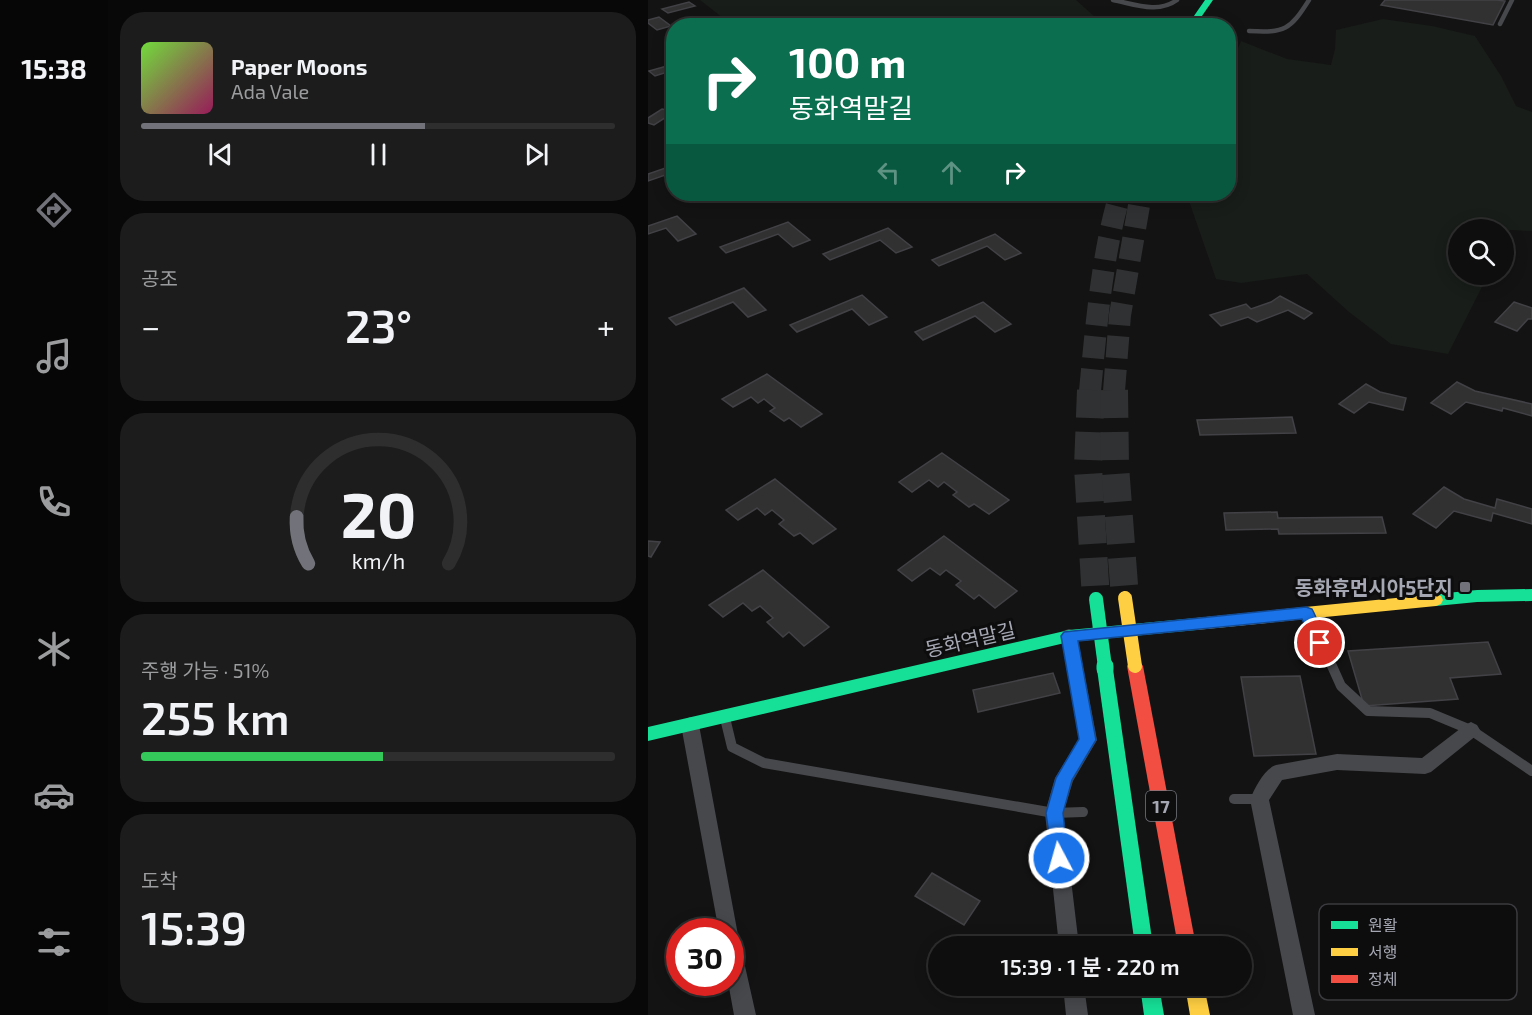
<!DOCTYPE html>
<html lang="ko">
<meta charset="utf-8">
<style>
body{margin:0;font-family:"Exo 2","Noto Sans KR",sans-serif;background:#1c1c1c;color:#f1f3f6;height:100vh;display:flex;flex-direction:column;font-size:22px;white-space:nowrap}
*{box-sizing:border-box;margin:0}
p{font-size:20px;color:#9b9c9e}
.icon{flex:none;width:33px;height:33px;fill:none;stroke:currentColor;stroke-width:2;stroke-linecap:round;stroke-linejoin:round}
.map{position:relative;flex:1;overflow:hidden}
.side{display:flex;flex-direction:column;gap:12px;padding:12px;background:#080808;width:540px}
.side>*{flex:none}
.hud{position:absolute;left:18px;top:18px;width:570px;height:183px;border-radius:24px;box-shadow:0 3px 15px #0003,0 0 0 2px #2e2e2e;background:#0b6e4f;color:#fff;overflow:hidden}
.controls{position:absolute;left:800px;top:219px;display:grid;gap:12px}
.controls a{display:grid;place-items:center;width:66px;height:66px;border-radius:50%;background:#0e0e0e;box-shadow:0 3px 15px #0003,0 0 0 2px #2e2e2e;font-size:30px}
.speed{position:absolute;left:18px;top:918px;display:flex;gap:12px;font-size:30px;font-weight:700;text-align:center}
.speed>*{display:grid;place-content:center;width:78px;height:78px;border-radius:50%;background:#0e0e0e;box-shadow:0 3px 15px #0003,0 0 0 2px #2e2e2e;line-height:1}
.speed .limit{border:9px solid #d22;background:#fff;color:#111}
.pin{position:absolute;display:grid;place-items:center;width:51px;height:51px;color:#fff;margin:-26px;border:3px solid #fff;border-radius:50%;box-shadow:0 2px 6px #0007}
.me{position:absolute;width:66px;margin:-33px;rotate:354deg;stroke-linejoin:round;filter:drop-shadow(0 0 4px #0008)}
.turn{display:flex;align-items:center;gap:21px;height:126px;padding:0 24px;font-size:27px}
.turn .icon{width:78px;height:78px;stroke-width:2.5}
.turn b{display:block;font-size:42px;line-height:51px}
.lanes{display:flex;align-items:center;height:57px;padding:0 24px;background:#0003;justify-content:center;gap:30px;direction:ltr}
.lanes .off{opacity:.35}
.big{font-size:45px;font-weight:600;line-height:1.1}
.side .card{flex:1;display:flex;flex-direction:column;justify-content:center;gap:9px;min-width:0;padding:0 21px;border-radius:24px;background:#1c1c1c}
.side .dial{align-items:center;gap:0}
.dial svg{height:156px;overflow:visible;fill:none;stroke:#2e2e2e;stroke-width:7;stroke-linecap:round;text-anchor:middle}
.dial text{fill:#f1f3f6;stroke:none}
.song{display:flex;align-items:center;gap:18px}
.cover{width:72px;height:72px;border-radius:9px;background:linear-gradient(135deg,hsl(100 70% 55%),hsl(330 70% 35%))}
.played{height:6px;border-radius:3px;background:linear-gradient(90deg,#72737a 60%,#2e2e2e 60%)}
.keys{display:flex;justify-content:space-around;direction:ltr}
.heat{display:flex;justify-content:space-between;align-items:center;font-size:33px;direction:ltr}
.charge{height:9px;border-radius:4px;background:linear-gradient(90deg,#34c759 51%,#2e2e2e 0)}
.trip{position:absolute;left:280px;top:936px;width:324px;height:60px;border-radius:30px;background:#0e0e0e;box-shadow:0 3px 15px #0003,0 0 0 2px #2e2e2e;font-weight:600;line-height:60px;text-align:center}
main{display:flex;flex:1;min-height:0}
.tab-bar{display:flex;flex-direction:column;width:108px;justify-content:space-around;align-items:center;background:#060606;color:#9b9c9e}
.tab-bar .icon{width:42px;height:42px}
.tab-bar .current{color:#72737a}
.tab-bar b{font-size:27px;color:#f1f3f6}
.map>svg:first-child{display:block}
</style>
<main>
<nav class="tab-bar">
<b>15:38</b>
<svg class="icon current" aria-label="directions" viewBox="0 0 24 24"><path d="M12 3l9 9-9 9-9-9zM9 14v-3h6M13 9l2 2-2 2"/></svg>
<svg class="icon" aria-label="music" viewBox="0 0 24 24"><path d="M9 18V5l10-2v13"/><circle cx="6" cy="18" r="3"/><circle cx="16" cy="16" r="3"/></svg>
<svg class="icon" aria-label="phone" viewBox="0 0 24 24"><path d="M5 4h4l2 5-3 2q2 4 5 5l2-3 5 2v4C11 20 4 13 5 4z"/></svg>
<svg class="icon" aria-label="climate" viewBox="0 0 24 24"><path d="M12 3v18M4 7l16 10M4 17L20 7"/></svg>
<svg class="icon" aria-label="car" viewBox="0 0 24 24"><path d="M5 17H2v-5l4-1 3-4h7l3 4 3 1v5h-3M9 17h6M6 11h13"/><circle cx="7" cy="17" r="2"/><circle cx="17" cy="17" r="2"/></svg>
<svg class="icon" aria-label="filters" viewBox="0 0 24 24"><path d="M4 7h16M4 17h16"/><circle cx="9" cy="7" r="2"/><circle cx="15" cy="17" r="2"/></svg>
</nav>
<section class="side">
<div class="card">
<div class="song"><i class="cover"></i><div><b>Paper Moons</b><p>Ada Vale</p></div></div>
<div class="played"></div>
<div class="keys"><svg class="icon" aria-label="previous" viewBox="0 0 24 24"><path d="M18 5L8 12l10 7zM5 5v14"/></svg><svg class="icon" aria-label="pause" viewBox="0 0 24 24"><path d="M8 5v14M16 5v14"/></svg><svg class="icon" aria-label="next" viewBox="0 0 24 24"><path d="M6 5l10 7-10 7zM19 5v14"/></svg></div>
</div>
<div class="card"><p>공조</p>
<div class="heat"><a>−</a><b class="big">23°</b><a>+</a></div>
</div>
<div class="card dial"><svg viewBox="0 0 100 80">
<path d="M14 69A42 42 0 1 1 86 69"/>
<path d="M14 69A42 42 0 0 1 8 45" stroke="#72737a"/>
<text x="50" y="56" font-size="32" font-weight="700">20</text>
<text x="50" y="72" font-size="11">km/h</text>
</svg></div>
<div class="card"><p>주행 가능 · 51%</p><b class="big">255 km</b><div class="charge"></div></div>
<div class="card"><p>도착</p><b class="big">15:39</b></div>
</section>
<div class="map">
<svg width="884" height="1015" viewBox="0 0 884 1015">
<rect width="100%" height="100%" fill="#131313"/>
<g fill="#181d19">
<path d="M52 0H428L456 25H84Z"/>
<path d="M735 19 784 26 827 36 853 76 868 106 884 112V231L862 230 855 243V230H810V274L840 275 800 354 743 344 701 312 659 274 593 283 568 279 541 201 437 194H580L581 69 593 41 639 59 683 65 687 49 688 30Z"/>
</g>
<g fill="#313132" stroke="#424246" stroke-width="1.5">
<path d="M737 0H849L857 1 845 25 733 5Z"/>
<path d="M41 2 47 6 20 13 14 9Z"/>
<path d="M11 17 23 26 9 30 0 23V20Z"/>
<path d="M26 64V70L7 76 1 71Z"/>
<path d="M14 109 26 112 6 125 0 123V118Z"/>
<path d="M26 165V172L0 181V174Z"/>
<path d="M29 216 48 234 30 241 18 228 0 234V226Z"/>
<path d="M140 222 162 240 145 247 130 234 78 253 72 247Z"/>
<path d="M240 228 264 247 248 253 232 240 182 260 175 254Z"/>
<path d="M347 234 373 253 357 260 339 246 291 266 284 260Z"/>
<path d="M96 288 118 310 100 317 85 302 28 325 21 318Z"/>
<path d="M214 295 239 317 221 325 204 309 149 332 142 325Z"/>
<path d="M632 296 664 313 656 319 640 310 609 322 600 317 573 326 562 315 598 304 603 309 623 302Z"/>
<path d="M335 302 363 324 347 332 327 316 275 340 267 332Z"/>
<path d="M866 302 884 308V319H880L869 331 847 322Z"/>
<path d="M119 374 174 414 153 427 141 418 136 421 122 411 127 408 116 399 110 403 103 397 85 407 74 399Z"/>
<path d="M809 382 827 391 884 404V416L855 408 854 411 818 402 803 414 783 403Z"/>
<path d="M718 384 732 392 758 398 755 410 721 402 706 413 691 404Z"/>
<path d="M644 417 648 433 552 435 549 420Z"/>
<path d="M294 453 361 500 341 514 326 504 321 507 305 495 309 492 296 482 290 487 281 480 264 492 251 482Z"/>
<path d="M127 479 188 529 165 544 152 533 146 536 131 524 136 520 124 510 117 515 109 508 90 520 78 510Z"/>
<path d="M796 487 816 499 847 508 849 499 884 509V524L845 513 843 521 806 511 788 528 765 514Z"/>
<path d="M629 512 630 518 734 517 738 533 631 534 630 529 578 530 576 513Z"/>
<path d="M296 536 369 591 347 608 331 595 326 599 308 585 313 581 298 570 292 575 282 568 264 581 250 570Z"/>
<path d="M0 541 12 542 3 557 0 556Z"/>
<path d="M115 570 181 627 156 646 141 632 135 637 119 622 125 618 112 606 104 611 95 603 75 617 61 605Z"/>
<path d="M840 642 853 674 802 678 810 699 716 706 700 651Z"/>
<path d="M405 673 412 693 330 712 325 690Z"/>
<path d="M652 676 668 754 606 756 593 677Z"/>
<path d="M284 873 332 901 316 925 267 896Z"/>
</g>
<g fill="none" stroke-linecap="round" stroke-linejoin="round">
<g stroke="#303133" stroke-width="22" stroke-dasharray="22 11" stroke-linecap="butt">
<path d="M442 391C448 328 454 254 472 194"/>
<path d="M466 391 472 315 493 194"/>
</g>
<g stroke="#303133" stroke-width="28" stroke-dasharray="28 14" stroke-linecap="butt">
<path d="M443 390 440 467 448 599"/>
<path d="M466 390 467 466 477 598"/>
</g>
<g stroke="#47484c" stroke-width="4.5">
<path d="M465 0C486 4 510 14 529 0"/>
<path d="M852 24 864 0"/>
<path d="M601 31C637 33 642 30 661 0"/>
</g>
<path stroke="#47484c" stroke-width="8" d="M659 613 684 667"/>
<g stroke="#47484c" stroke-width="10">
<path d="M684 666 693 686 720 711 782 713 823 730 884 771"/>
<path d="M77 718 84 747 116 763 406 813 435 812"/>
<path d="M586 799H611"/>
</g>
<g fill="#47484c" fill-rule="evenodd">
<path d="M421 629 427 631 429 636 449 740 425 781 415 813 431 946H411L397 813 407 778 431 739 413 636 415 631Z"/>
<path d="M42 717 48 720 51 725 90 935 108 1015H86L80 982H82V932H71L33 725 36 720Z"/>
<path d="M823 722 829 725 832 730 829 735 783 772 777 774 689 770 634 780 621 800 667 1015H645L602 799C607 788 616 769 628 765L689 754 774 758 817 725Z"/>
<path d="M415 986H436L440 1015H418Z"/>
</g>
<g fill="#16e098" fill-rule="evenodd">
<path d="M557 0H565L547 26H539Z"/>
<path d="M884 589V601L829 602 788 606 783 604 781 600 783 596 788 594 829 590Z"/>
<path d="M548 618 553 620 555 624 553 628 548 630 421 642 0 741V727L421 630Z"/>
<path d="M457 663 462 665 465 669 505 946H487L449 669 452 665Z"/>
<path d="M492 986H511L516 1015H496Z"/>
</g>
<g fill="#ffcf43" fill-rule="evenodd">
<path d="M788 594 793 596 795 600 793 604 788 606 548 630 543 628 541 624 543 620 548 618Z"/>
<path d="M537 986H556L562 1015H542Z"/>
</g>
<path fill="#f24e42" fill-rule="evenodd" d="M487 660 492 662 495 666 548 946H530L479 666 482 662Z"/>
<path stroke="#16e098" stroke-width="14" d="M448 599 457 667"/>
<path stroke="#16e098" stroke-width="17" d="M457 666V669"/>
<path stroke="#ffcf43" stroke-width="14" d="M477 598 487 666"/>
</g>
<path fill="#1a73e8" stroke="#114b97" stroke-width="1.5" d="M658 607 664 609 666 613 679 643 677 647H666L654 619 430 641 448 740 424 780 415 813 420 858 417 864 411 866 405 864 398 813 408 778 431 739 413 636 416 632Z"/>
<rect fill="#72737a" stroke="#0d0d0e" stroke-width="2" x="811" y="581" width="12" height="12" rx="3"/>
<g text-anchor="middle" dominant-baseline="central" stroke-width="6" stroke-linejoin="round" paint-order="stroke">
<rect fill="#0d0d0e" stroke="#777981" stroke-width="1.5" x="498" y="791" width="30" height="30" rx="4.5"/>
<g font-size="18" font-weight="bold" fill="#a5a7b2">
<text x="513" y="806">17</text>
</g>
<g font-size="20" font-weight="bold" fill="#a5a7b2" stroke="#0d0d0e" text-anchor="end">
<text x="805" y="587">동화휴먼시아5단지</text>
</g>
<g font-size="20" fill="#a5a7b2" stroke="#0d0d0e">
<text transform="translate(322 639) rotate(-13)">동화역말길</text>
</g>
</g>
<rect x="671" y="904" width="198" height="96" rx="9" fill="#0d0d0e" stroke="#3b3b3f" stroke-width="1.5"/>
<rect x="683" y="921" width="27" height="8" fill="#16e098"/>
<rect x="683" y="948" width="27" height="8" fill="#ffcf43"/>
<rect x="683" y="975" width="27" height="8" fill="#f24e42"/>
<g font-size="16" fill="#a5a7b2">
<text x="720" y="931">원활</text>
<text x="720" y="958">서행</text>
<text x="720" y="985">정체</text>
</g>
</svg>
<div class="controls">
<a><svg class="icon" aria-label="search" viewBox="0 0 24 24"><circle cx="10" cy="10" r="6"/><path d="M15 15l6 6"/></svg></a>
</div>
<div class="speed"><div class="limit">30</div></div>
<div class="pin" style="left:672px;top:643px;background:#d93025"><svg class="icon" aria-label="arrive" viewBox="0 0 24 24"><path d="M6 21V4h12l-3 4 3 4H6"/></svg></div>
<svg class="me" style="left:411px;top:858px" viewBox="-20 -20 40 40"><circle r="17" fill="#1a73e8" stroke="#fff" stroke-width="3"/><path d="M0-11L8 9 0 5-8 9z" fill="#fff"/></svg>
<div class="trip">15:39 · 1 분 · 220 m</div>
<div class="hud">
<div class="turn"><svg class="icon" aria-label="right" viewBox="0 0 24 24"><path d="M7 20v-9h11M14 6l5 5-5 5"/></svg><div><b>100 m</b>동화역말길</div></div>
<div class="lanes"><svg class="icon off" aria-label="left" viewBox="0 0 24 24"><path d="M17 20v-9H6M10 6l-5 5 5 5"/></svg><svg class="icon off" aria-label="ahead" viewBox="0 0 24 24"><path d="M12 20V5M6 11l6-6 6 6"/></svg><svg class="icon" aria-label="right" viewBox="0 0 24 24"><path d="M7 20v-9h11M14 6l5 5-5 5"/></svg></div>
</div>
</div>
</main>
